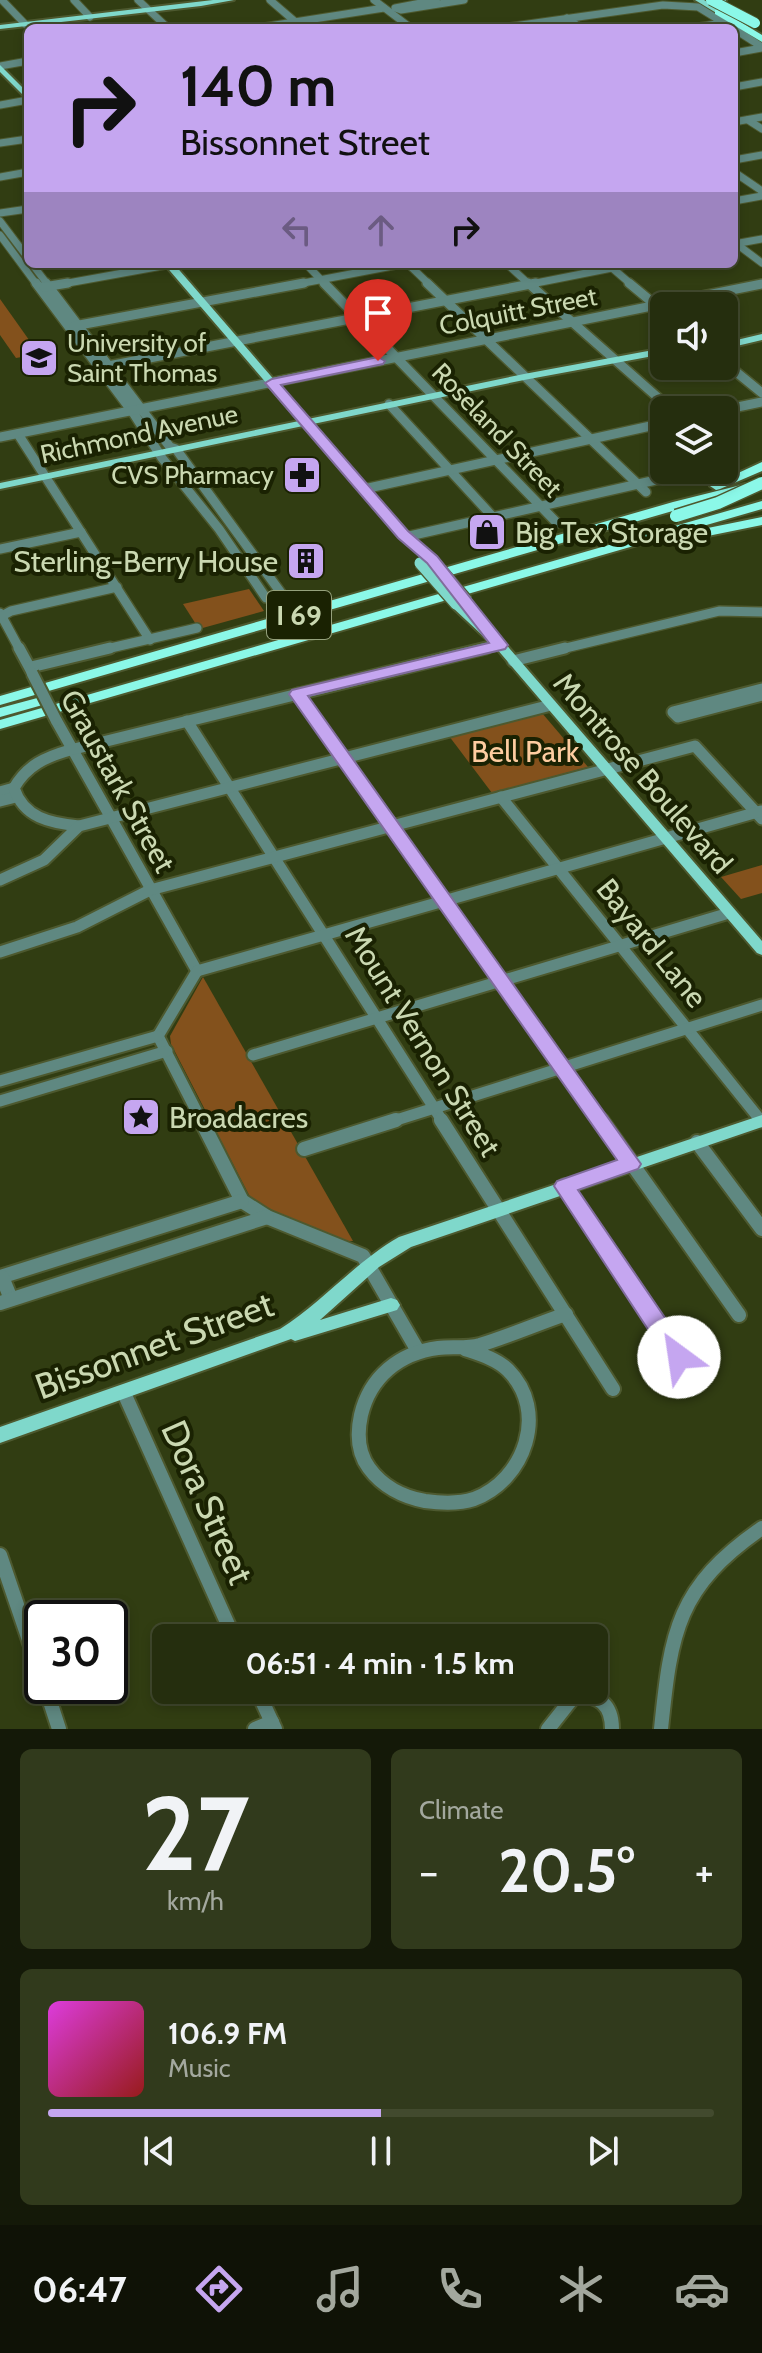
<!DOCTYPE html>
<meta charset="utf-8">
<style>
body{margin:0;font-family:Cabin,sans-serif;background:#313a1c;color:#f1f3f6;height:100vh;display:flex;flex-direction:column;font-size:30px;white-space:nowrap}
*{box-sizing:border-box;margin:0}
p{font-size:26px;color:#a3a89e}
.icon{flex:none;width:44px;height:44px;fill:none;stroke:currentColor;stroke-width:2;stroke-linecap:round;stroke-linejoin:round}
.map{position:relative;height:1729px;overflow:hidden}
.panel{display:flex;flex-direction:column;gap:20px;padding:20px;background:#141908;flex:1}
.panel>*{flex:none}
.guide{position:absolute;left:24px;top:24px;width:714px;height:244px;border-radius:12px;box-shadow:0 4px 12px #0003,0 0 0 2px #424a2e;background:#c5a6f0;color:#111;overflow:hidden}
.tools{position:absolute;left:650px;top:292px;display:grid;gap:16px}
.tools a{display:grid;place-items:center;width:88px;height:88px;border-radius:12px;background:#252e0e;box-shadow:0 4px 12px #0003,0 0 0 2px #424a2e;font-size:40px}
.speed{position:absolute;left:24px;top:1600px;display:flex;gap:16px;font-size:40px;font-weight:700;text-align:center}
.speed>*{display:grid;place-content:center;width:104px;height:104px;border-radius:50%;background:#252e0e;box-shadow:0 4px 12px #0003,0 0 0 2px #424a2e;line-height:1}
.speed .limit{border:4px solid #111;border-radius:12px;background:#fff;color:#111}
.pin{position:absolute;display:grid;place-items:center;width:68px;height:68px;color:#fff;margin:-82px -34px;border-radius:50% 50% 50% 0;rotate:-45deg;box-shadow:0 0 8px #0007}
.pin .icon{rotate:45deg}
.me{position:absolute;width:88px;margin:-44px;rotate:329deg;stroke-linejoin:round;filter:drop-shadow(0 0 6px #0008)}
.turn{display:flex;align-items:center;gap:28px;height:168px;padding:0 24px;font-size:36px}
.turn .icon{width:104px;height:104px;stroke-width:2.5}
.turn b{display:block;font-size:56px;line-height:68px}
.lanes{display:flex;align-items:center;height:76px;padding:0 24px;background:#0003;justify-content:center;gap:40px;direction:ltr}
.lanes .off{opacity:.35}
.big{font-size:60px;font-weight:700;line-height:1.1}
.panel .card{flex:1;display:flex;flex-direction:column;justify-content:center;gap:12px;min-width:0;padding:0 28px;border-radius:12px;background:#313a1c}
.panel .dial{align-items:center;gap:0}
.dial b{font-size:104px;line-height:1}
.song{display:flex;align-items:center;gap:24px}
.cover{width:96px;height:96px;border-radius:12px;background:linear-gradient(135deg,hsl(300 70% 55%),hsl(0 70% 35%))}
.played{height:8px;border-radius:4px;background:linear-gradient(90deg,#c5a6f0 50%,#424a2e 50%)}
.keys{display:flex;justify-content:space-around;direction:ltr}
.heat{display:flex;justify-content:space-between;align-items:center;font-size:44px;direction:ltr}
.panel .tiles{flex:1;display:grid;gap:20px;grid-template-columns:1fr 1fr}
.card:last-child{grid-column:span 2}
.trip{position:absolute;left:152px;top:1624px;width:456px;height:80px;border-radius:12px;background:#252e0e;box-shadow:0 4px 12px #0003,0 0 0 2px #424a2e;font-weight:700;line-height:80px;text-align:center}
.tabs{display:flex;height:128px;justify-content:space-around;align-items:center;background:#0f1206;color:#a3a89e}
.tabs .icon{width:56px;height:56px}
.tabs .active{color:#c5a6f0}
.tabs b{font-size:36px;color:#f1f3f6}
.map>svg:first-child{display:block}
</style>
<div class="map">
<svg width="762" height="1729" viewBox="0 0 762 1729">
<rect width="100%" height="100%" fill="#313d12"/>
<g fill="#83511c">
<path d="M0 299 39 354 16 358 0 335Z"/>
<path d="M249 589 264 611 199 629 183 604Z"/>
<path d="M542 713 588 767 492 793 449 736Z"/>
<path d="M762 865V893L741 899 721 877Z"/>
<path d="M203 977 353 1241H346L257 1205 250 1197 171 1044 170 1036Z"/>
</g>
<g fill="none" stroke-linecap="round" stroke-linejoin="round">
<g stroke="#4d592f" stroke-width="9">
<g id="minor-far3">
<path d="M2 0 25 24"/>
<path d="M74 0 90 17"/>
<path d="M138 0 168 28"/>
<path d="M270 0 299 25"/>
<path d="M374 0 411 28"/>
<path d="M436 0 395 8 401 10 464 0"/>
<path d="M567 18 581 28"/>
<path d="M256 28 384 8"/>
<path d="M500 28 663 5 698 7 732 28"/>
<path d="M690 28 723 23"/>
<path d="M734 29 762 47"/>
<path d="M734 53 762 48"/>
<path d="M0 66 28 61"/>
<path d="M734 87 762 82"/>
<path d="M0 105 28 100"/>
<path d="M748 120 762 129"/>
<path d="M734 122 762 117"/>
<path d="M0 143 28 139"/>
<path d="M734 160 762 155"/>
<path d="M734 172 762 191"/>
<path d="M0 177 28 172"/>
<path d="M734 201 762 196"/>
<path d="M0 213 28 209"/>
<path d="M0 221 28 258"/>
<path d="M0 235 37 285"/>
<path d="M734 242 762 263"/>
<path d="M734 244 762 239"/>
<path d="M32 264 48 285"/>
<path d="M306 264 326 285"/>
<path d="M408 264 430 285"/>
<path d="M507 264 530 285"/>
<path d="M611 267 632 285"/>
<path d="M57 285 173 264"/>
<path d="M293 285 403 264"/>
<path d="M526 285 632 264"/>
<path d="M759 285 762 284"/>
</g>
</g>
<g stroke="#4d592f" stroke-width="12">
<g id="minor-far2">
<path d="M36 283 134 414 162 458 219 529 266 598 284 597 176 449 170 447 46 283"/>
<path d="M324 283 557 523"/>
<path d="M427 283 646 492"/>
<path d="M528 283 672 410"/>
<path d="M629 283 664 312"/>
<path d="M44 287 68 283"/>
<path d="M74 326 304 283"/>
<path d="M724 362 762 393"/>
<path d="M103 367 536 283"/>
<path d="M389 404 493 517"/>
<path d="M723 410 762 402"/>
<path d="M18 434 150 640"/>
<path d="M0 437 762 284"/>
<path d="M724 456 732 463"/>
<path d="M364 489 664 423"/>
<path d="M405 537 700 470"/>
<path d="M0 549 81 532"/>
<path d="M0 613 20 650"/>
<path d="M0 617 11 611 117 587"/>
<path d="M102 650 197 628"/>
<path d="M478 650 500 645"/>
<path d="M557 650 719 611 762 612"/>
</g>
</g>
<g stroke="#4d592f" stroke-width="15">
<g id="minor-far1">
<path d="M19 648 32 672"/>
<path d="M513 661 565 648"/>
<path d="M31 667 110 648"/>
<path d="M762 689 673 712 678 717 762 695"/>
<path d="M298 694 602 1122"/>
<path d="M56 720 197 971"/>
<path d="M187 721 443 1122"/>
<path d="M0 792 14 788"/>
<path d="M501 797 762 1122"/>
<path d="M0 801 16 797"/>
<path d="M79 826C50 823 24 818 14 788 27 765 46 757 70 750L486 648"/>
<path d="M0 880 44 860 79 826 551 705"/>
<path d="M0 952 77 927 150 890 695 746 762 819"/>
<path d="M197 971 761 811"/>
<path d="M158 1036 202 1122"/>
<path d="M158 1036 197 971"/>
<path d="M253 1055 729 913"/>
<path d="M0 1081 158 1036"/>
<path d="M0 1101 167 1051"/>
<path d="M390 1122 762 1005"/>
</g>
</g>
<g stroke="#4d592f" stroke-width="18">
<g id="minor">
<path d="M201 1120 242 1201 267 1217 363 1256 418 1351"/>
<path d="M441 1120 613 1389"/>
<path d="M601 1120 739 1315"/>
<path d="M697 1142 762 1229"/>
<path d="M304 1149 396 1120"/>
<path d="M565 1186 680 1355"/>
<path d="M0 1277 242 1201"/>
<path d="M2 1277 11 1299"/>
<path d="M0 1303 267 1217"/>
<path d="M465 1349C480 1354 497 1359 508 1370 549 1411 525 1480 474 1499 459 1504 440 1503 425 1501 403 1497 382 1486 369 1468 358 1453 357 1433 361 1415 370 1377 399 1353 438 1348 452 1346 465 1349 480 1345 509 1336 537 1324 566 1314"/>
<circle cx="685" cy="1361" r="7"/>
<path d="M124 1393 234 1638"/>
<path d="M0 1555 42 1678"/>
<path d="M45 1686 59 1729"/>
<path d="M257 1690 275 1729"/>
<path d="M255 1729 272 1722"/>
<path d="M548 1729 575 1695C599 1695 612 1704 612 1729"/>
<path d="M661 1729C671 1631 677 1587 762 1528"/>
</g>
</g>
<g stroke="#4d592f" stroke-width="4">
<g id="major">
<path d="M213 0H234L201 6 0 29V25Z"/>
<path d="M695 0H704L716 7 718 0H726L722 12 718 14Z"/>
<path d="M0 65 28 93V100L0 72Z"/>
<path d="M164 264H174L308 419 524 374 664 348V354L524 380 313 424 409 535 436 558V562L432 564 401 539 303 426 0 489V483L299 421Z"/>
<path d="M762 334V340L724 349V343Z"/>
<path d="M456 600 460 601 504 642 762 941V955L757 953 496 648 452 607 450 604 452 601Z"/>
<path d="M762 1115V1127L411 1247 379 1267 320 1320 391 1298 397 1300 400 1305 397 1310 295 1341 291 1339 0 1443V1427L280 1329C323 1302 355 1262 399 1237Z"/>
</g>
</g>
<g stroke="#4d592f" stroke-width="4">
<g id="highway">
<path d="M715 10H721L762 35V42L715 14Z"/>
<path d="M762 462V471L720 489 716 490 710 486Z"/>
<path d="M745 484 751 488 750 491 683 508 0 705V696L673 502Z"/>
<path d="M762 501V509L0 729V720Z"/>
<path d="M762 517V525L693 539 686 535 693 531Z"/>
<path d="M41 697 48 701 46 704 0 717V708Z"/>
</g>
</g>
<use href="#minor-far3" stroke="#5f8881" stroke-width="7"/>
<use href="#minor-far2" stroke="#5f8881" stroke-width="9"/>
<use href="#minor-far1" stroke="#5f8881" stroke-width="11"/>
<use href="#minor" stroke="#5f8881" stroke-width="14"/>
<use href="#major" fill="#7fd8cb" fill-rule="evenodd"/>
<use href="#highway" fill="#8bf8e8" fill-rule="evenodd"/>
<g stroke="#4d592f" stroke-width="15" stroke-linecap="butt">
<path id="minor-bridge" d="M32 673 56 720"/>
</g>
<g stroke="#4d592f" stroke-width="14" stroke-linecap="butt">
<g id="major-bridge">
<path d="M432 560 467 601"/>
<path d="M420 563 456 604"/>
</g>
</g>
<g stroke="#4d592f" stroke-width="12" stroke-linecap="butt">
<path id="highway-bridge-far1" d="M711 0 755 23"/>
</g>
<g stroke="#4d592f" stroke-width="15" stroke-linecap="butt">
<path id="highway-bridge" d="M676 516 718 503 762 483"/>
</g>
<use href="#minor-bridge" stroke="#5f8881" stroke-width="11"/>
<use href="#major-bridge" stroke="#7fd8cb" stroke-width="11"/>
<use href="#highway-bridge-far1" stroke="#8bf8e8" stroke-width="10"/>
<use href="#highway-bridge" stroke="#8bf8e8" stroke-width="12"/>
</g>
<path fill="#c5a6f0" stroke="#806c9c" stroke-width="2" d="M378 357 385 361 383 364 281 385 408 531 437 556 508 645 505 649 308 696 641 1164 638 1169 578 1190 687 1350 690 1357 687 1363 679 1366 670 1363 554 1186 557 1181 617 1160 289 694 292 690 489 643 427 563 398 538 265 383 272 379Z"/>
<defs>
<g id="university-square" transform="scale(2)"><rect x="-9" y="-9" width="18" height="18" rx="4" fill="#c5a6f0" stroke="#1a2202"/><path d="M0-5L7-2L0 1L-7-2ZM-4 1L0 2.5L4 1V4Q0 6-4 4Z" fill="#111"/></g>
<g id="pharmacy-square" transform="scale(2)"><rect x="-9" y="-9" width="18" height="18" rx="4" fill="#c5a6f0" stroke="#1a2202"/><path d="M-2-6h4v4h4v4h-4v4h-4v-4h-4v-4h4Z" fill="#111"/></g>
<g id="shop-square" transform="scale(2)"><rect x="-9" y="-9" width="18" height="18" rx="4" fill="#c5a6f0" stroke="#1a2202"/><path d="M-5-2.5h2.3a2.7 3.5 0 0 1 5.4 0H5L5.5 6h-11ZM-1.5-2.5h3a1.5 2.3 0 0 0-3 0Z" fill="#111"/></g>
<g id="building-square" transform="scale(2)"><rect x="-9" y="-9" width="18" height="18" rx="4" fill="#c5a6f0" stroke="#1a2202"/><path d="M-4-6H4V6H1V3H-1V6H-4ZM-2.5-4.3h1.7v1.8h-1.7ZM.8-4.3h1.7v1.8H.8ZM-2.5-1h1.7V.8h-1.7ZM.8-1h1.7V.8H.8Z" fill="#111"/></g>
<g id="sight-square" transform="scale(2)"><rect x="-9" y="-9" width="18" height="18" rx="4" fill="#c5a6f0" stroke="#1a2202"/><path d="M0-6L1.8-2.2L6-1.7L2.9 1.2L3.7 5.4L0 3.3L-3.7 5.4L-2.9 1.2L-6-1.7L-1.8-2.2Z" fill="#111"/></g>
</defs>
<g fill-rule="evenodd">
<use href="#university-square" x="39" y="358"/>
<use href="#pharmacy-square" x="302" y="475"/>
<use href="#shop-square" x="487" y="532"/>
<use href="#building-square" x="306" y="561"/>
<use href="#sight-square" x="141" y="1117"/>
</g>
<g text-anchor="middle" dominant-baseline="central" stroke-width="8" stroke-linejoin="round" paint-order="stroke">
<g font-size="26" fill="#cad8b1" stroke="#1a2202">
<text transform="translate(518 311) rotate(-11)">Colquitt Street</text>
<text transform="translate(497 430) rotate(46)">Roseland Street</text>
<text transform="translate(139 434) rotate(-12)">Richmond Avenue</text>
</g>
<g font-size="26" fill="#cad8b1" stroke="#1a2202" text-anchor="start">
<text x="67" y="343">University of<tspan x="67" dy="30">Saint Thomas</tspan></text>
<text x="274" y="475" text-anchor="end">CVS Pharmacy</text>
</g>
<rect fill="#1a2202" stroke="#95a17c" stroke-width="2" x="267" y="591" width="64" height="48" rx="6"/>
<g font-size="28" font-weight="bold" fill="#cad8b1">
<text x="299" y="615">I 69</text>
</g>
<g font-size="30" fill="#cad8b1" stroke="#1a2202" text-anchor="start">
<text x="515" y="532">Big Tex Storage</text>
<text x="278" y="561" text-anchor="end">Sterling-Berry House</text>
<text x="169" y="1117">Broadacres</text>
</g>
<g font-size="30" fill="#fecda1" stroke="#1a2202">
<text x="525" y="751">Bell Park</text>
</g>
<g font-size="30" fill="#cad8b1" stroke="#1a2202">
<text transform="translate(643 773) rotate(49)">Montrose Boulevard</text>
<text transform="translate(118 781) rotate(61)">Graustark Street</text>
<text transform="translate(652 943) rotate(51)">Bayard Lane</text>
<text transform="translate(423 1041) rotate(58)">Mount Vernon Street</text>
</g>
<g font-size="36" fill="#cad8b1" stroke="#1a2202">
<text transform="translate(154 1345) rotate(-20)">Bissonnet Street</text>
<text transform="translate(208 1502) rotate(66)">Dora Street</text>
</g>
</g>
</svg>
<div class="tools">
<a><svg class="icon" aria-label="sound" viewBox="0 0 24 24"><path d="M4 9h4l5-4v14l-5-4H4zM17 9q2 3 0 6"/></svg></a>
<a><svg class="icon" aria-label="layers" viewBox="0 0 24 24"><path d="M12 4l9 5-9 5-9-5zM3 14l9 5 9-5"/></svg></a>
</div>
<div class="speed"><div class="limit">30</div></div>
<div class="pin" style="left:378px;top:361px;background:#d93025"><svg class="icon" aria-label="arrive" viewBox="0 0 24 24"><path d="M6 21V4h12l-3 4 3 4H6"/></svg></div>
<svg class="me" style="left:679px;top:1357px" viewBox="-20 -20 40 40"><circle r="19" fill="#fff"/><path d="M0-13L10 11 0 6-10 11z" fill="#c5a6f0"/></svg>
<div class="trip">06:51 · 4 min · 1.5 km</div>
<div class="guide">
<div class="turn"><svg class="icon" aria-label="right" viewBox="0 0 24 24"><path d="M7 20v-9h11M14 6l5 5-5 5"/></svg><div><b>140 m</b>Bissonnet Street</div></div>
<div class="lanes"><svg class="icon off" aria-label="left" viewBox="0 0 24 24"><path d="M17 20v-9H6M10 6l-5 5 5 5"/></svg><svg class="icon off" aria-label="ahead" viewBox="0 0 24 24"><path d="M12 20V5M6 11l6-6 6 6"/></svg><svg class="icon" aria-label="right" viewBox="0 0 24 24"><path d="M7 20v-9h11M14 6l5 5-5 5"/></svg></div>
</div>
</div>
<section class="panel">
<div class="tiles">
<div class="card dial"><b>27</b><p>km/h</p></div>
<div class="card"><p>Climate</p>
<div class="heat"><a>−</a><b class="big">20.5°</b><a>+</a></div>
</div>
<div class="card">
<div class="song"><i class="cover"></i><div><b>106.9 FM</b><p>Music</p></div></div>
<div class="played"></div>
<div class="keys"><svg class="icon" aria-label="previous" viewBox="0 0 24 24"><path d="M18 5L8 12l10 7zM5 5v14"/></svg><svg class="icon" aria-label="pause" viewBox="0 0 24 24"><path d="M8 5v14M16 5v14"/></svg><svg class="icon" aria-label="next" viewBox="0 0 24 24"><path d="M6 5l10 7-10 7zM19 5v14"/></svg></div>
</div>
</div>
</section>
<nav class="tabs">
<b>06:47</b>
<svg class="icon active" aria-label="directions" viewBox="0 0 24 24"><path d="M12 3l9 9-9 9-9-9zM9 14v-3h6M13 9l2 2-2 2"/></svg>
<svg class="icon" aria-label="music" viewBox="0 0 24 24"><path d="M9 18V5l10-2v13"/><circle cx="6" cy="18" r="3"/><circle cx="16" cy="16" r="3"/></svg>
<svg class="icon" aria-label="phone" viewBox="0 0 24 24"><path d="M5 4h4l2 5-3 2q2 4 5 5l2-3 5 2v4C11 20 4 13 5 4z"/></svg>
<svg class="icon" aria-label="climate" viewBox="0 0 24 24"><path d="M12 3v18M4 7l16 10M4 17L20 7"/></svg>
<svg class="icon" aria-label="car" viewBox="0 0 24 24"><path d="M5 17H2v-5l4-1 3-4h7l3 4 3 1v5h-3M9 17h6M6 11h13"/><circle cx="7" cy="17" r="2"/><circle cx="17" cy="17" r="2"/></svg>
</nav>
